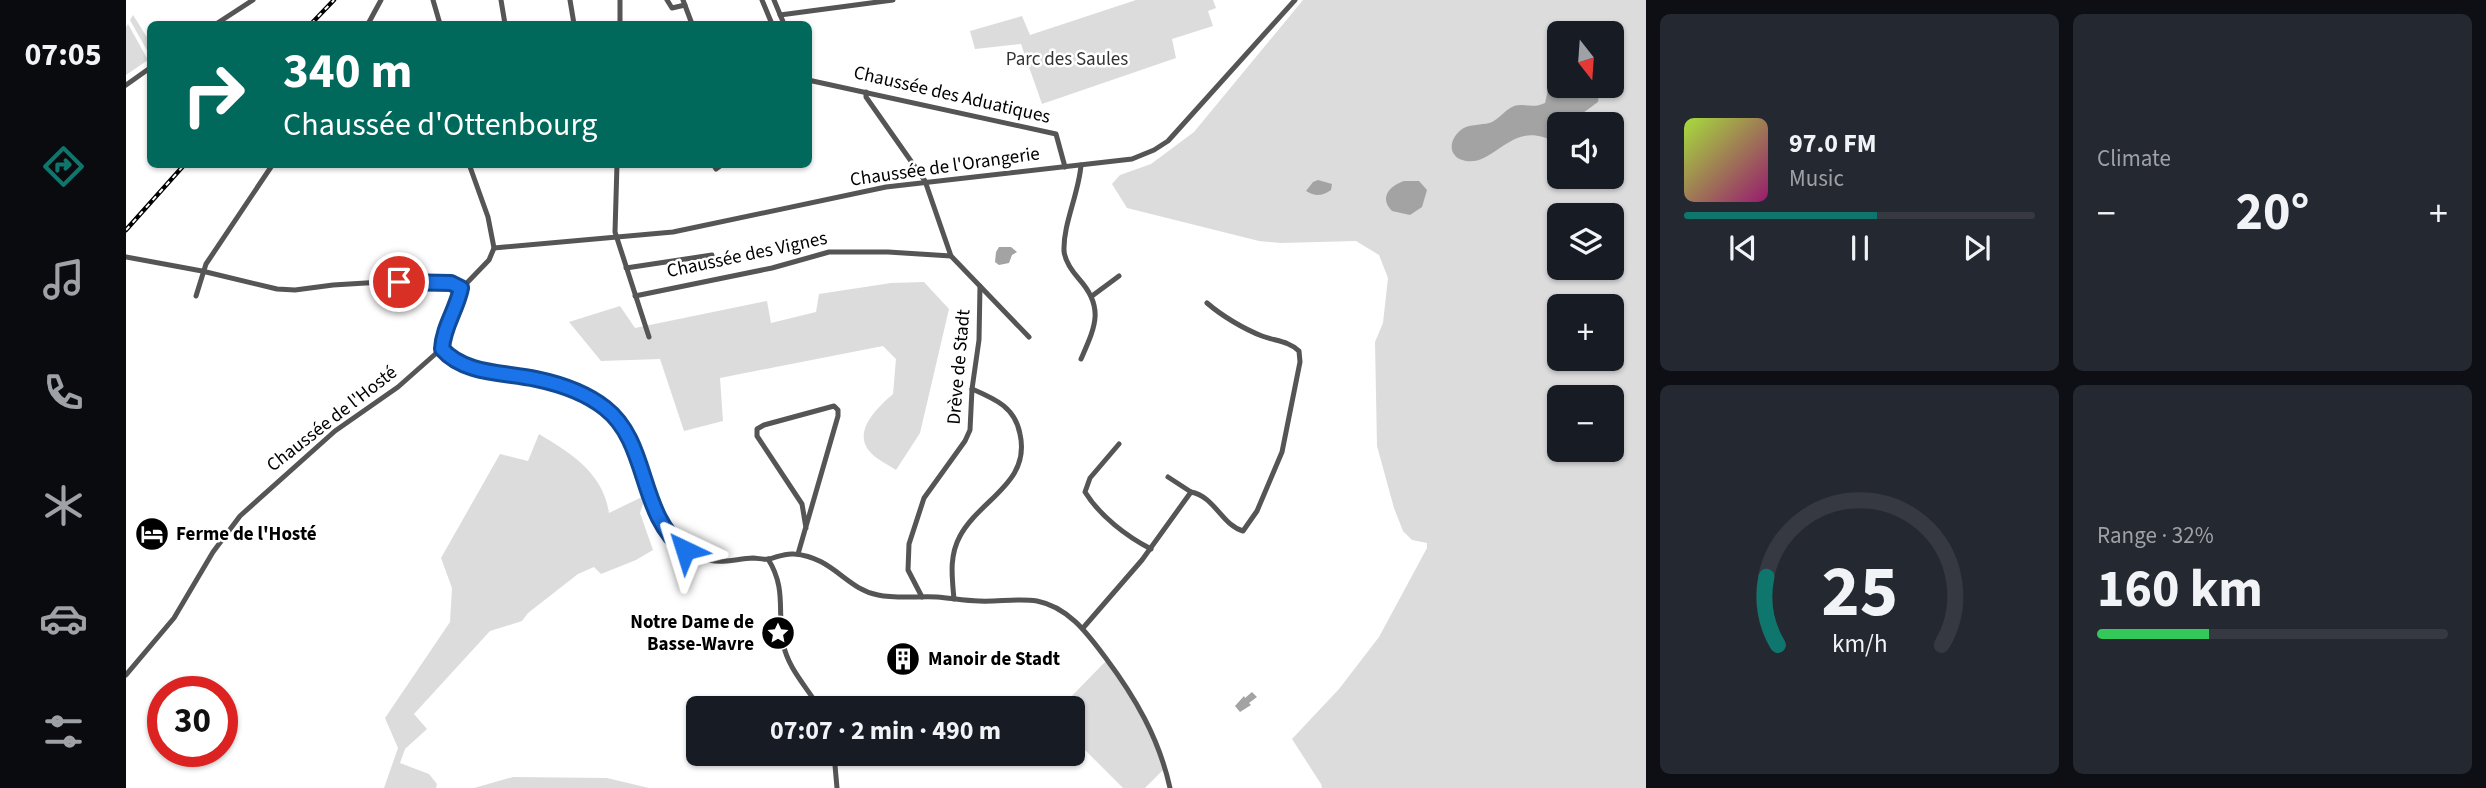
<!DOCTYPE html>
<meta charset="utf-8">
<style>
body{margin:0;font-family:"Source Sans 3",sans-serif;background:#242831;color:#f1f3f6;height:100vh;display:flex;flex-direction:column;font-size:26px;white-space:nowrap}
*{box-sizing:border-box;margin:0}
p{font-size:23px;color:#9ea1a6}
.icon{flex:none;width:38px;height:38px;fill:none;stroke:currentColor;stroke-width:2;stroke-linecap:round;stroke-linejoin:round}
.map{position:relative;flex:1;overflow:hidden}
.drawer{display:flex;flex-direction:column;gap:14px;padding:14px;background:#0d0f14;width:840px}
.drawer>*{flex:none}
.hud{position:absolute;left:21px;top:21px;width:665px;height:147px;border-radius:10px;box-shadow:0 2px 5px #0004;background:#00695c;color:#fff;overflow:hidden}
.needle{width:46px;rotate:163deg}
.buttons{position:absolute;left:1421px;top:21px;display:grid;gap:14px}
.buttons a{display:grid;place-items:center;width:77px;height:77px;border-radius:10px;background:#171b24;box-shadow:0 2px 5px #0004;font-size:35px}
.speed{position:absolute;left:21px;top:676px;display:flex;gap:14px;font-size:35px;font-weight:700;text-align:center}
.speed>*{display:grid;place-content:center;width:91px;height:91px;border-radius:50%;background:#171b24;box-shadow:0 2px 5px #0004;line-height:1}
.speed .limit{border:10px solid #d22;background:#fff;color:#111}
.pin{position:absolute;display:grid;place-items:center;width:60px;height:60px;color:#fff;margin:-30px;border:4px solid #fff;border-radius:50%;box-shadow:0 2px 7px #0007}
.me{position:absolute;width:77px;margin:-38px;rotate:319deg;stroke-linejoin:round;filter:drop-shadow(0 0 5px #0008)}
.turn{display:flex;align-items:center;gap:24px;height:147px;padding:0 21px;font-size:32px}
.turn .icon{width:91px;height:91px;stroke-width:2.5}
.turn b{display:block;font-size:49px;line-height:60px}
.big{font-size:52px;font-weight:700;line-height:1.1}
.drawer .card{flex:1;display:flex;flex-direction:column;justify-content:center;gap:10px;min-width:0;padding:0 24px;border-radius:10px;background:#242831}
.drawer .dial{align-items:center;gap:0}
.dial svg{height:182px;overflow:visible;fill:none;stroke:#363941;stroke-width:7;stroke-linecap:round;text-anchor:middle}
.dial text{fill:#f1f3f6;stroke:none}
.song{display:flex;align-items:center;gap:21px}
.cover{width:84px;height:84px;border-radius:10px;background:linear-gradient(135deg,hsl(80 70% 55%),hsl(320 70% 35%))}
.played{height:7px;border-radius:4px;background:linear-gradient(90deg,#0f766e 55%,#363941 55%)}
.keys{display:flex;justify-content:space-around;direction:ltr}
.heat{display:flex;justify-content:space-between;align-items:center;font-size:38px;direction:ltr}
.charge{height:10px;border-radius:5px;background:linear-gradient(90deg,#34c759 32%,#363941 0)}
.drawer .tiles{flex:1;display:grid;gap:14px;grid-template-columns:repeat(2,1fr)}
.trip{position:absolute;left:560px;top:696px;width:399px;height:70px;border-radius:10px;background:#171b24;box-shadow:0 2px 5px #0004;font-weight:700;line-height:70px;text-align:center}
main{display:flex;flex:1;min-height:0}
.dock{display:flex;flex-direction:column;width:126px;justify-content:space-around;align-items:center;background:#090b0e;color:#9ea1a6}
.dock .icon{width:49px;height:49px}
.dock .selected{color:#0f766e}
.dock b{font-size:32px;color:#f1f3f6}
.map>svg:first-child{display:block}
</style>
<main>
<nav class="dock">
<b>07:05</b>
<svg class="icon selected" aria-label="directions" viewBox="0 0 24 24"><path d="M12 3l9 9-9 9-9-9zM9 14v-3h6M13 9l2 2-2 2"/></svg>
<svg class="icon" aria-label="music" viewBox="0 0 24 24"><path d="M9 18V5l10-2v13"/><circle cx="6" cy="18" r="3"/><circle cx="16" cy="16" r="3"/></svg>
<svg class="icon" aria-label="phone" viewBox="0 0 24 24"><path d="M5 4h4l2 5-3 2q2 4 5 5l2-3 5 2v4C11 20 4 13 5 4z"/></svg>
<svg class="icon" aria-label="climate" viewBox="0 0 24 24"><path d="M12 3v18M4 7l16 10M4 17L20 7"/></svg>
<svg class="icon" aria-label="car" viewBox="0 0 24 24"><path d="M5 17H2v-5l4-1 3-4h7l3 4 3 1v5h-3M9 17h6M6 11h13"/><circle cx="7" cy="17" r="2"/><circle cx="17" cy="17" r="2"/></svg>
<svg class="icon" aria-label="filters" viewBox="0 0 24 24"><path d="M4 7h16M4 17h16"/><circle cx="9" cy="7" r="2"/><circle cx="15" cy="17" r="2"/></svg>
</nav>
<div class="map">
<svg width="1520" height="788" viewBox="0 0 1520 788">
<rect width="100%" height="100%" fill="#fff"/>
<g fill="#dcdcdc" fill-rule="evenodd">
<path d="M1010 0H1087L1090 8 1082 11 1087 26 1046 39 1050 58 916 104 895 44 849 49 844 31 896 16 904 35Z"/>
<path d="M1177 0H1520V788H1196L1195 784 1166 739 1213 689 1253 637 1301 548V543L1286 540 1277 531 1268 508 1251 446 1249 342 1257 323 1262 278 1253 255 1230 241 1155 243 1133 241 1001 208 986 184 994 175 1025 164 1068 132ZM1433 33H1486V86H1433ZM1433 124H1486V177H1433ZM1433 215H1486V268H1433ZM1433 306H1486V359H1433ZM1433 397H1486V450H1433Z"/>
<path d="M7 15 24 42 23 54 4 20Z"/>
<path d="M2 24 22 60 0 75V27Z"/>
<path d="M798 282 823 309 794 433 770 470C763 465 753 461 746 454 724 433 751 408 767 394L770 359 757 346 594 378 597 421 558 431 534 359 475 361 443 322 494 306 509 328 641 301 645 323 690 312 693 294 765 283Z"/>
<path d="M413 434C446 454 477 473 483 513L520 495 514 513 527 550 510 560 475 574 468 567 452 574 402 613 396 621 364 631 288 714 301 729 279 749 274 763 303 774 311 784 310 788H258L272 748 259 718 324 622 326 588 315 558 374 454 402 461Z"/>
<path d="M980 661C1005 695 1023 729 1038 769L1019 788H997L947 738V709H933Z"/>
<path d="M387 777 481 778 523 788H348Z"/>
</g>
<g fill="#a3a3a3">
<path d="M1433 71V86H1474L1472 102 1442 124H1433V137L1430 143C1386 117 1370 166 1340 161 1318 157 1324 134 1340 127 1348 124 1359 125 1366 122 1374 118 1380 109 1388 106 1398 103 1407 109 1419 103L1424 81Z"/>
<path d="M1192 180 1206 184 1205 190C1196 196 1190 197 1180 191L1187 182Z"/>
<path d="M1278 181H1293L1301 190 1296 207 1284 215 1266 211C1253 198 1263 186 1278 181Z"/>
<path d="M873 247H885L891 252 886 255 883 263 873 265 869 262 870 252Z"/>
<path d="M1126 692 1131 697 1123 703 1125 705 1114 712 1109 706 1118 696 1119 698Z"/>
</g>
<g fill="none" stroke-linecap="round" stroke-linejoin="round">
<g stroke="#555" stroke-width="5">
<path d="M307 0 314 24"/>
<path d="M375 0 379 24"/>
<path d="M444 0 448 24"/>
<path d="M541 0 546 8 559 5"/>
<path d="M557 0 566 24"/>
<path d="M636 0 646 24"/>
<path d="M648 0 658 24"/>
<path d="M654 15 767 0"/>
<path d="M90 24 127 0"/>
<path d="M242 24 255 0"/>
<path d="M494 24V0"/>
<path d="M682 80 930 134 939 167"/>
<path d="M0 85 24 68"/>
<path d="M740 92V97L799 181 825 256 903 337"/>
<path d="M343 164 362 217 368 248 363 260 336 288 333 300 317 337 315 349C339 374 378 372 409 379 433 384 459 392 478 407 528 445 510 533 575 558 593 565 608 559 627 558 632 558 638 560 643 559 652 557 658 553 668 554 707 557 720 589 752 595 771 599 792 596 811 597 825 598 839 601 853 601 872 602 892 598 911 601 942 607 961 633 979 657 1009 697 1033 738 1044 788"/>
<path d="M491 164 489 232 523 337"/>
<path d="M587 164 590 169 597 164"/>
<path d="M368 248 547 232 760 187 1006 159 1028 150 1042 141 1169 0"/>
<path d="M0 257 76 271 151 289 169 290 207 285 256 282 325 283 336 288"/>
<path d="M500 268 586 255"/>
<path d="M70 296 80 264 147 164"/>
<path d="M509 296 646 268 703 252H762L825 256"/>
<path d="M966 296 993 276"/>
<path d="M955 359C969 327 979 308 953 279 946 271 939 262 938 251 937 224 953 193 955 165"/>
<path d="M993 444 964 478 959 492C974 516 1000 536 1025 549"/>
<path d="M1042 477 1065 492"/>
<path d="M672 554 712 416V410L708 406 638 425 631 429V436L676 504 680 528"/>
<path d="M642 559C661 589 651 612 657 643 662 669 681 687 694 709"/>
<path d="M796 597 782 570 783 544 798 498 839 441 844 430 846 389 853 340 854 286"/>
<path d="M828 599C826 577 823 556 834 536 854 499 905 483 894 434 889 407 869 399 846 389"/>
<path d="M957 628 1016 560 1065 492C1088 496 1097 526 1117 531L1131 511 1156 452 1174 362 1173 351C1163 341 1149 341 1136 336 1118 329 1096 316 1081 303"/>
<path d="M0 675 48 618 87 552 114 516 209 431 272 387 315 349"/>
<path d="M708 754 711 788"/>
</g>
<g stroke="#000" stroke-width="4.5">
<g id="rail">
<path d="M185 24 208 0"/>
<path d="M0 230 59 164"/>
</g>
</g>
<use href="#rail" stroke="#fff" stroke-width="2" stroke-dasharray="5" stroke-linecap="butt"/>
</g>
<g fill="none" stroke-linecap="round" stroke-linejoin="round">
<g stroke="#114b97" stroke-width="18">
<path id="route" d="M273 282 325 283 335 288C331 309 317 327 316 349 339 375 379 372 410 379 434 384 460 393 479 408 524 443 512 515 559 550"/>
</g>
<use href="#route" stroke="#1a73e8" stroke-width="12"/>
</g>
<defs>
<g id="hotel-disc" transform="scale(1.75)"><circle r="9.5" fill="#000" stroke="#fff"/><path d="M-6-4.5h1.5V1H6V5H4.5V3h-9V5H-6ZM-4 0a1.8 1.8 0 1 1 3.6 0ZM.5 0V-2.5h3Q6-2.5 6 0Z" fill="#fff"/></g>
<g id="sight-disc" transform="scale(1.75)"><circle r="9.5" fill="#000" stroke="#fff"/><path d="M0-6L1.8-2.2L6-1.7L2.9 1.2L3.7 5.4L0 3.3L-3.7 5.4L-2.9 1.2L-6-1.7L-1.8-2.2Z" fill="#fff"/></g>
<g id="building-disc" transform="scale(1.75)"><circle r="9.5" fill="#000" stroke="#fff"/><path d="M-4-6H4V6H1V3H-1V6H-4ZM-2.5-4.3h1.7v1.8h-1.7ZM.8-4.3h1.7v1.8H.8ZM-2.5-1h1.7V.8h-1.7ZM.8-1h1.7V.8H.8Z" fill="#fff"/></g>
</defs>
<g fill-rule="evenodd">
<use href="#hotel-disc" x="26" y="534"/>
<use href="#sight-disc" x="652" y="633"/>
<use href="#building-disc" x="777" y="659"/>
</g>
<g text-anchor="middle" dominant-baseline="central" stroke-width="5" stroke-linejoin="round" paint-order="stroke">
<g font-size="19" fill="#333" stroke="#fff">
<text x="941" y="59">Parc des Saules</text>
</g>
<g font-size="19" fill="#000" stroke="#fff">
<text transform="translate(826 95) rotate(13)">Chaussée des Aduatiques</text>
<text transform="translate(819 167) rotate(-8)">Chaussée de l'Orangerie</text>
<text transform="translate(621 255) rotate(-12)">Chaussée des Vignes</text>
<text transform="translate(833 367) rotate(-85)">Drève de Stadt</text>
<text transform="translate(206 419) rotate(-38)">Chaussée de l'Hosté</text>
</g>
<g font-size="19" font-weight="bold" fill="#000" stroke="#fff" text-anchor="start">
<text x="50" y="534">Ferme de l'Hosté</text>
<text x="628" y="622" text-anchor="end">Notre Dame de<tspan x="628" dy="22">Basse-Wavre</tspan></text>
<text x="802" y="659">Manoir de Stadt</text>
</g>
</g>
</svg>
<div class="buttons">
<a><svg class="needle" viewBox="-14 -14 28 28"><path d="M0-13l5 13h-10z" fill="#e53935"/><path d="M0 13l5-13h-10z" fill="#9ea1a6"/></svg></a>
<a><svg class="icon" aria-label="sound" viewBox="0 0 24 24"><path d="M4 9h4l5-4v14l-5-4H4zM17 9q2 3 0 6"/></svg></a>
<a><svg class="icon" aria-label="layers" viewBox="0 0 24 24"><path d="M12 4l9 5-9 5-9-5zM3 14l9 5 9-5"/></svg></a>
<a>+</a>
<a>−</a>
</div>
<div class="speed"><div class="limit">30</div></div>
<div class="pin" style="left:273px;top:282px;background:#d93025"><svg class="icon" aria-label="arrive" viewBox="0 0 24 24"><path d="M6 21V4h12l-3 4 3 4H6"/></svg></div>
<svg class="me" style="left:559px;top:550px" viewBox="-20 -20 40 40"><path d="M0-17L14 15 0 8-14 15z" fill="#1a73e8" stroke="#fff" stroke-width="4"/></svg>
<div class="trip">07:07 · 2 min · 490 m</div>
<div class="hud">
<div class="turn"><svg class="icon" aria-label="right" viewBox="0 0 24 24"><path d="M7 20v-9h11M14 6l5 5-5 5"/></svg><div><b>340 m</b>Chaussée d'Ottenbourg</div></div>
</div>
</div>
<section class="drawer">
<div class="tiles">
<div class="card">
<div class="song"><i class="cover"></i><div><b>97.0 FM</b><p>Music</p></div></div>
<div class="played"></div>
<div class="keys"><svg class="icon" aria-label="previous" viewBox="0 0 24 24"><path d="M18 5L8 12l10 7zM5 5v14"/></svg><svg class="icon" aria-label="pause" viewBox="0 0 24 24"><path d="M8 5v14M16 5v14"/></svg><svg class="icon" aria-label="next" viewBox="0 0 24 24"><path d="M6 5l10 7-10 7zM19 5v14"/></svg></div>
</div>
<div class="card"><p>Climate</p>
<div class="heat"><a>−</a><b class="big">20°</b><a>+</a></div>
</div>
<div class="card dial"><svg viewBox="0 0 100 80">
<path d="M14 69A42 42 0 1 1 86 69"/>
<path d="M14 69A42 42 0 0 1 9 39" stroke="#0f766e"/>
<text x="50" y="56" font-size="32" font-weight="700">25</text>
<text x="50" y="72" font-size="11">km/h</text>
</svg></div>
<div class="card"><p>Range · 32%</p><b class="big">160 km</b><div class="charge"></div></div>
</div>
</section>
</main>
